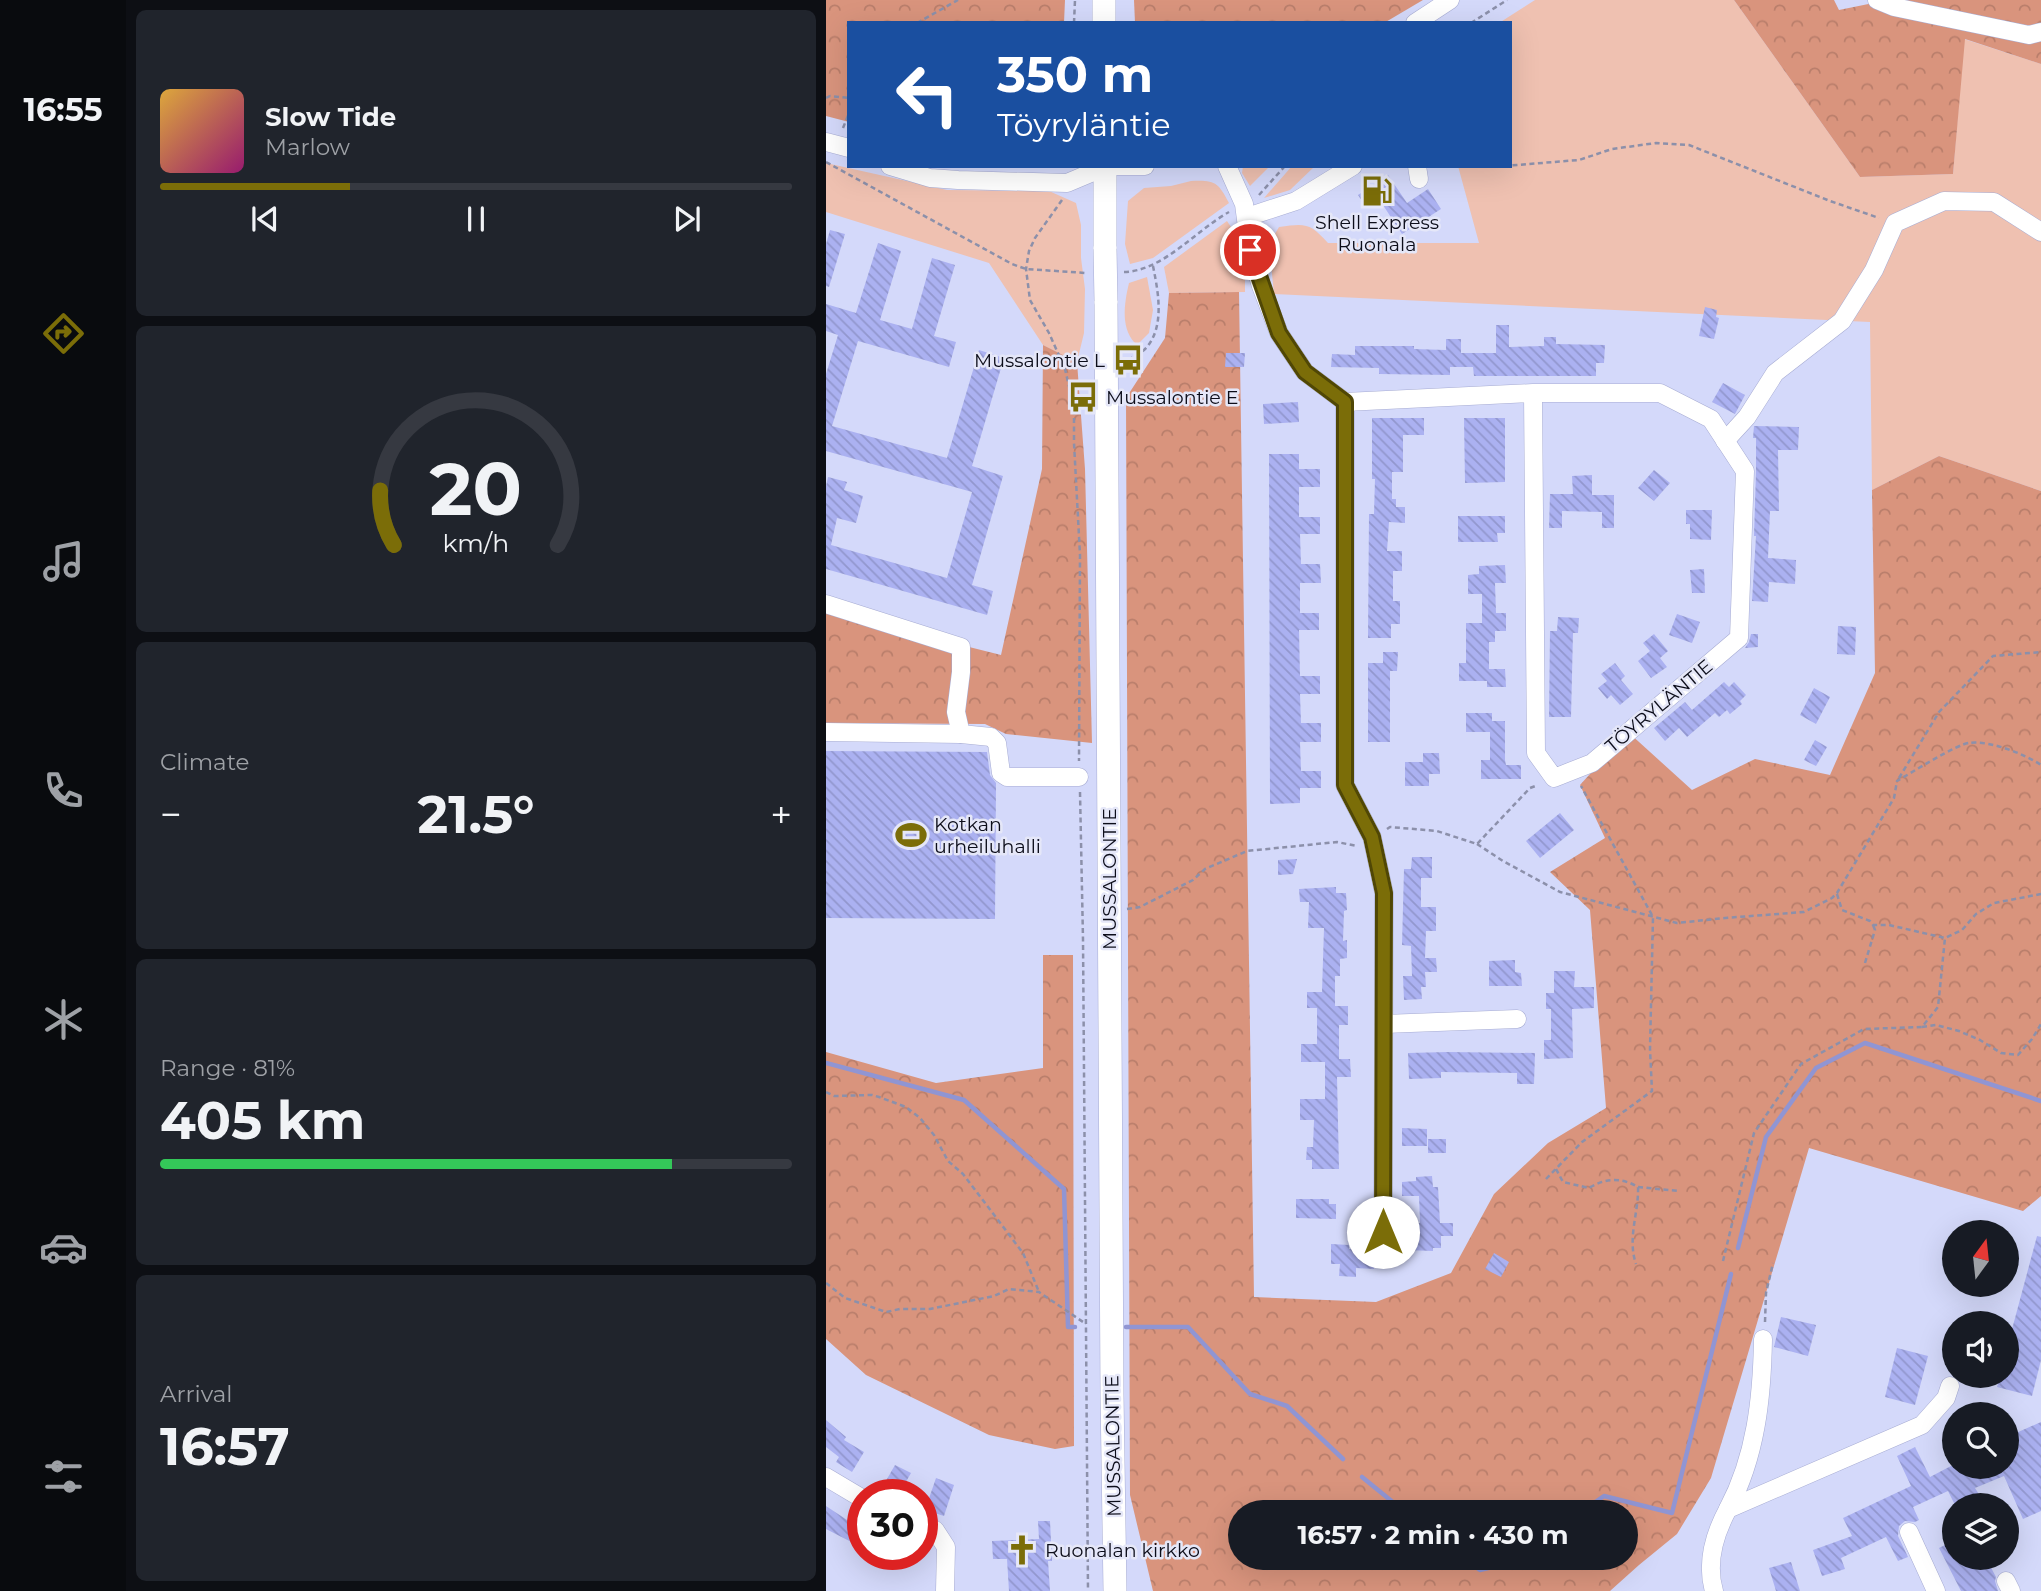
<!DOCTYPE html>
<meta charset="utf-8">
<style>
body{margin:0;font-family:Montserrat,sans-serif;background:#20242c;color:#f1f3f6;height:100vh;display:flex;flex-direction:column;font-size:26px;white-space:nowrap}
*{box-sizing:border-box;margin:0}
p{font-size:23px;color:#9ea1a6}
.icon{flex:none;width:38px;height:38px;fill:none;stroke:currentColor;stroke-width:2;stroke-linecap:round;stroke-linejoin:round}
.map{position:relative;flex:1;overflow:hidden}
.drawer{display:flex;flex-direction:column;gap:10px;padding:10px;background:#0d0f14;width:700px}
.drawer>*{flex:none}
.guide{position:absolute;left:21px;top:21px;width:665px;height:147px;border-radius:0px;box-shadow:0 7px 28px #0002;background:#1a4fa0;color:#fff;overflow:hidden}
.needle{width:46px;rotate:15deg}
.buttons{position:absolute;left:1116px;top:1220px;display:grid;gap:14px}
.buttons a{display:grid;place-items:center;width:77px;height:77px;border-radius:50%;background:#171b24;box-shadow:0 7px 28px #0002;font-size:35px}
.speed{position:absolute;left:21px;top:1479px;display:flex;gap:14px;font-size:35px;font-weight:700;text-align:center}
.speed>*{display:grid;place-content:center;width:91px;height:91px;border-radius:50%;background:#171b24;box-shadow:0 7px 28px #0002;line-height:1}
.speed .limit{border:10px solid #d22;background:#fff;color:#111}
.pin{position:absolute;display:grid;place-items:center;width:60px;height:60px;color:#fff;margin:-30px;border:4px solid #fff;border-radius:50%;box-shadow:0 2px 7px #0007}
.me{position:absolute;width:77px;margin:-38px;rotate:0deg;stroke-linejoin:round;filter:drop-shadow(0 0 5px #0008)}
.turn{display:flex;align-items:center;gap:24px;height:147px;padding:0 35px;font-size:32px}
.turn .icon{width:91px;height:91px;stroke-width:2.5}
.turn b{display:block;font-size:49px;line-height:60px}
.big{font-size:52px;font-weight:700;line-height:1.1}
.drawer .widget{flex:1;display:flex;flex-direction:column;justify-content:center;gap:10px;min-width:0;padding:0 24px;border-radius:10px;background:#20242c}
.drawer .dial{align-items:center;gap:0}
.dial svg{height:182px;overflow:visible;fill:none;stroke:#363941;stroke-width:7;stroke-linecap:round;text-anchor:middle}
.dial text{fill:#f1f3f6;stroke:none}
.song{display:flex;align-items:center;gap:21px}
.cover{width:84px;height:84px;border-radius:10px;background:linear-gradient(135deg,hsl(40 70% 55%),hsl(320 70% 35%))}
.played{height:7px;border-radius:4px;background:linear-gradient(90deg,#7b6d08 30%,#363941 30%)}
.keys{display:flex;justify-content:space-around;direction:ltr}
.heat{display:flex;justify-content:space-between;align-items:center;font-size:38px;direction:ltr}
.charge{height:10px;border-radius:5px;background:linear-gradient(90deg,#34c759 81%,#363941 0)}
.trip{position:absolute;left:402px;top:1500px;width:410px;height:70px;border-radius:35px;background:#171b24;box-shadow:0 7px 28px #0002;font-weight:700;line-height:70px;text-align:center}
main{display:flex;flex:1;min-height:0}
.tabs{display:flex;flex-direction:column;width:126px;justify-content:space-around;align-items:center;background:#090b0e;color:#9ea1a6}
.tabs .icon{width:49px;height:49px}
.tabs .active{color:#7b6d08}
.tabs b{font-size:32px;color:#f1f3f6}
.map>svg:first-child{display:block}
</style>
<main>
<nav class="tabs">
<b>16:55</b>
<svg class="icon active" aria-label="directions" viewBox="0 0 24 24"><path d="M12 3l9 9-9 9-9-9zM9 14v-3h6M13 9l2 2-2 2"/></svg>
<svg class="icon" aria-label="music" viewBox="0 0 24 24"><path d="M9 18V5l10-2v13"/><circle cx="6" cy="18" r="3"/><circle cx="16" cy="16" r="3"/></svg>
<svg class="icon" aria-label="phone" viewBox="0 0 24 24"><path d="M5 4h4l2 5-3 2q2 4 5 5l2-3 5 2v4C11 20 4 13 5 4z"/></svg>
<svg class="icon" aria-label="climate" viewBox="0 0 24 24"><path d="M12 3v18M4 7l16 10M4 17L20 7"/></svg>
<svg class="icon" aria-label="car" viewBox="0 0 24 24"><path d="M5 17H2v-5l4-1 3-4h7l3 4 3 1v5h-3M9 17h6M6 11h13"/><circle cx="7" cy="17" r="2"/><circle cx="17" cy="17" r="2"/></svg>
<svg class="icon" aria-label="filters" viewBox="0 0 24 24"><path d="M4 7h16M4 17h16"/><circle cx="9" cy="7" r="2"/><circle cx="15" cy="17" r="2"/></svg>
</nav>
<section class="drawer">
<div class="widget">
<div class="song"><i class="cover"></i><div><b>Slow Tide</b><p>Marlow</p></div></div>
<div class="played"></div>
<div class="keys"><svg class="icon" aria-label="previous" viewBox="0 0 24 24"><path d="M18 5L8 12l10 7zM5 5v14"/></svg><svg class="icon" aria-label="pause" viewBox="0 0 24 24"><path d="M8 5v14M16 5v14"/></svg><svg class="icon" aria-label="next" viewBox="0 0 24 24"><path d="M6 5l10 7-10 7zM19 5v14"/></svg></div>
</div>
<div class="widget dial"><svg viewBox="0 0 100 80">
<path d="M14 69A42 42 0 1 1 86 69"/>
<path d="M14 69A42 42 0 0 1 8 45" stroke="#7b6d08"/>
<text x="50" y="56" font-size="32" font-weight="700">20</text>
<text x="50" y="72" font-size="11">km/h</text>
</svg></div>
<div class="widget"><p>Climate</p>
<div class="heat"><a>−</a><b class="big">21.5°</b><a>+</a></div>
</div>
<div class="widget"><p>Range · 81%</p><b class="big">405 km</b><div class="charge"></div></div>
<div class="widget"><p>Arrival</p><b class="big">16:57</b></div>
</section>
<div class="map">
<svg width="1215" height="1591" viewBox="0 0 1215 1591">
<defs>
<pattern id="forest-crowns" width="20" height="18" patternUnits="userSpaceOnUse" patternTransform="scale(1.75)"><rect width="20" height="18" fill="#d9947d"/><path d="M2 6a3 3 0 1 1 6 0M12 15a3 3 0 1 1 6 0" fill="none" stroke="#b97e6b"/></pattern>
<pattern id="building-back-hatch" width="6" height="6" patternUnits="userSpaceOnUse" patternTransform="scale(1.75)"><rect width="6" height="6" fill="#abb1f1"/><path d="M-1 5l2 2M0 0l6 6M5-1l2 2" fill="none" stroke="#9297ce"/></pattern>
</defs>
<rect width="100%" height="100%" fill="#d4d9fa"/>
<g fill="#efc1b1">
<path d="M709 0H908L1034 177 1127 174 1138 39 1215 64V491L1113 456 1046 490 1044 322 448 294 443 244 453 227C480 223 484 223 502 243H653L632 166H684V23H673Z"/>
<path d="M0 163 121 190 223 191 250 203 255 225V258L259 289 258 333 251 362 217 345 163 263 0 212Z"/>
<path d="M417 166H444L424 186 416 173Z"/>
<path d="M466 166H489L464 190 438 198Z"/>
<path d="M365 181C389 180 392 182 403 203L327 258 304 264 299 244 302 201 318 188 345 186Z"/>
<path d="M401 221 415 242 419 270V292L343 293 338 267Z"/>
<path d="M321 277 327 310 323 333 311 345C294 330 298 304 303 283Z"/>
</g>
<g fill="url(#forest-crowns)" fill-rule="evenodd">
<path d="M0 0H239L238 23H23V122L0 116Z"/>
<path d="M308 0H597L558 23H309Z"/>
<path d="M908 0H1008L1013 10 1062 0H1215V64L1139 39 1127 174 1034 177Z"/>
<path d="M413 292 428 1297 550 1302 625 1273 668 1194 722 1143 780 1108 764 910 724 872 779 838 754 785 802 732 866 790 929 759 1004 775 1049 673 1046 490 1113 456 1215 491V1196L1197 1211 983 1148 885 1478 851 1534 813 1565 784 1591H327L304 1495 300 398 339 338 343 293ZM415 1512H800V1558H415Z"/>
<path d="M217 345 251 362 259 469 266 743 180 734 159 724 0 723V611L175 655 216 469Z"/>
<path d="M217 955H247L248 1446 229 1449 163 1435 40 1375 0 1339V1052L110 1083 217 1068Z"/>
</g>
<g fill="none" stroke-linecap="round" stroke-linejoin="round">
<g stroke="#9095d3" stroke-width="4.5">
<path d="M0 1063 138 1100 238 1189 242 1327H249"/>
<path d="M912 1248 940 1137 990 1068 1039 1043 1215 1101"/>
<path d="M300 1327H362L424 1394 461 1406 517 1459"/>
<path d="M536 1477 579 1512"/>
<path d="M755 1512 778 1496 846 1513 905 1274"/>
<path d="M638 1558 654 1570 687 1562 693 1558"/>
</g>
</g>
<g fill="url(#building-back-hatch)">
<path d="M562 175 581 203 602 189 615 209 576 234 553 199 540 207 532 195Z"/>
<path d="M4 230 19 234 3 287 0 286V244Z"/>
<path d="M52 243 75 251 54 320 86 329 106 258 129 265 108 336 130 342 123 367 32 341 6 426 121 458 153 350 178 358 146 466 177 476 146 585 167 591 161 615 0 569V486L2 477 21 482 18 490 37 496 30 523 11 518 5 545 121 578 146 492 0 451V374L12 335 0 331V304L30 313Z"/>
<path d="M879 307 891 310 890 317 893 318 888 339 873 336Z"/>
<path d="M670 325H683V347L718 346V337H730V344L779 345 778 363H770V376H648L647 367H624V375L553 374V368L505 367 506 354 529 355V346H588V349L620 350V339H635V353H670Z"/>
<path d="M400 353H419L418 367H399Z"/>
<path d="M897 383 919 395 909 414 886 402Z"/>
<path d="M472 402 473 422 438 424 437 404Z"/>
<path d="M546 418H598V435H577V472H566V499H570V507H579V523L563 522 561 551H576V571H567V601H574V624H565V638H542L543 514H548L549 479H546Z"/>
<path d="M638 418H679V482L639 483Z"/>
<path d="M928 426 973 427 972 450H952L953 511H944L942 558 970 560 969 584 943 582 942 602 926 601 930 536H928L930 471V438H927Z"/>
<path d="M443 454H473V469H494V487H473V517H494V534H474L475 564H494L495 583H474V613H493V630H473L474 676H494V694H474L475 723H495V742H474L475 771H495V788H474V803L444 804Z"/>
<path d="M828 470 844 483 828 501 812 488Z"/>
<path d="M766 475V495H788V528H776V512L736 511V528H723L724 494H747L746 476Z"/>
<path d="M860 510H886L885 540 864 539V524H860Z"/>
<path d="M632 516H679V533H671L672 542H632Z"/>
<path d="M679 565 680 583H669L670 613H680V631H669V642H663V669H679L680 687H661V681H633V663H640V623H656V594H642V575L653 574V566Z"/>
<path d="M878 569 879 593H866L864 570Z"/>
<path d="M851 614 874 622 866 643 843 635Z"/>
<path d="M732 617 753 618 752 633H747L745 717H723L724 631H731Z"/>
<path d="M1012 626 1030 627 1029 655 1011 654Z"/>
<path d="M828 634 842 651 834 658 841 667 825 678 812 661 824 651 817 643Z"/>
<path d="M925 634H932V647L919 648 923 642Z"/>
<path d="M557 652H572L571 671H564V742H542V663H557Z"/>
<path d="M789 663 799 676 795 680 807 694 794 705 785 695 781 699 772 688 781 681 775 674Z"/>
<path d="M898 682 903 687 908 682 920 695 914 701 916 704 904 714 901 710 893 717 889 713 861 737 853 728 839 741 828 728 859 702 866 710Z"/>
<path d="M988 688 1004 697 990 724 974 715Z"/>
<path d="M640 713H666V721H679V760L680 765H695V779H655V760H664V732H640Z"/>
<path d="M989 740 1001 747 990 766 978 760Z"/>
<path d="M0 751 161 752 164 775 170 783 169 919 0 918Z"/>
<path d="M597 753H613L614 774H603V786H579V762H597Z"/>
<path d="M734 813 748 830 714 858 700 841Z"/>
<path d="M586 857H606V878H595V907H610V931H600L599 958H610L611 972H599L600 987H595L596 999 578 1000 577 976H586L585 946 576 945 578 869H585Z"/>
<path d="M471 859 467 874 452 875V860Z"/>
<path d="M510 887V893H520L521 910 518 911 517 941 521 940V958L514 959V976H509V1006H522V1025H513V1059H524L525 1077H511L513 1169H486V1160H480L481 1147H487L488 1120H474V1099H499V1062H475V1044H491V1008H481V992H496L498 928H482L483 902H474L473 889Z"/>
<path d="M689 960V972L695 973 696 986H663V961Z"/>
<path d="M728 971H749L748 987H768V1008L746 1009 747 1058 718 1059V1040H725V1009H720V993H728Z"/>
<path d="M622 1052 709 1053 708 1084H691V1073L615 1072V1078L583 1079 582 1053Z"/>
<path d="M576 1128 601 1129V1146H576Z"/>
<rect x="602" y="1139" width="18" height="14"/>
<path d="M606 1176 607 1187H612L614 1223H627V1236H615V1248H607V1251L579 1250V1233H588L587 1223H594L593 1196H576V1182L590 1181V1177Z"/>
<path d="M470 1199H503V1204H510V1219L470 1218Z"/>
<path d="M1211 1236 1215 1237V1360L1206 1396 1171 1387 1174 1376H1181V1348Z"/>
<path d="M505 1244 523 1245V1249L549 1250 548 1269 530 1268V1277L513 1276 514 1264H505Z"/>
<path d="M668 1253 683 1262 675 1277 659 1269Z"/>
<path d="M955 1317 990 1325 982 1356 948 1347Z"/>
<path d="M1071 1348 1102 1356 1089 1405 1059 1397Z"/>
<path d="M0 1420 20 1437 18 1440 38 1452 26 1472 10 1462 13 1457 0 1447Z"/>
<path d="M1215 1422V1511L1197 1519 1178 1476 1149 1488 1154 1496 1137 1505H1129L1122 1491 1087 1507 1093 1520 1089 1522 1079 1521 1073 1526 1072 1536 1082 1557 1072 1561 1060 1537 1015 1558 1019 1569 996 1576 987 1550 1026 1536 1017 1518 1085 1486 1071 1456 1089 1447 1104 1477 1125 1466H1181V1437Z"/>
<path d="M69 1465 85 1473 73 1494 57 1486Z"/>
<path d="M110 1478 128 1485 118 1516 99 1510Z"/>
<path d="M0 1506 27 1524 34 1510H37V1548L0 1529Z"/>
<path d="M212 1521H224L226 1561H222L224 1591H183L181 1559H167L166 1541 213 1539Z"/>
<path d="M1129 1540V1558H1160L1170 1577 1169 1581 1172 1591H1135L1113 1548Z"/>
<path d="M965 1562 974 1591H950L943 1568Z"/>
</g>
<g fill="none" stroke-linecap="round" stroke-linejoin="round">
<g stroke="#a7acd3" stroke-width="19">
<g id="minor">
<path d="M1051 0 1068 7 1203 35 1215 32"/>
<path d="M589 23 624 0"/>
<path d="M0 142 23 148"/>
<path d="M64 166 104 178 132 180 241 183 279 167"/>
<path d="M274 166H319"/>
<path d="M401 166 418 204 424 250 435 286 453 333 479 372 519 402 707 393H834L885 419 919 471 913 638 766 763 728 778 710 753 707 393"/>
<path d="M591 166 593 179"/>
<path d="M421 217 470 201 527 166"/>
<path d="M519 402V785L546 837 558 893 557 1232"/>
<path d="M899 441 921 417 949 373 1016 321 1048 270 1069 223 1118 201 1168 202 1215 232"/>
<path d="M0 604 135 647V672L130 712 135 734 165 737 171 743 175 773 181 777H253"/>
<path d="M0 732 135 734"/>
<path d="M558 1024 691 1019"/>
<path d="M0 1477 37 1499"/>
<path d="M902 1509C930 1456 936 1398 937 1339"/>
<path d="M96 1525 109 1530 120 1547 119 1591"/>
<path d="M1083 1532 1110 1591"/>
<path d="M1180 1581 1185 1591"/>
<path d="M888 1591C880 1563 889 1533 902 1509L1096 1425 1120 1398 1124 1386"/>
</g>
</g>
<g stroke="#a7acd3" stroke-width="24">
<g id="major">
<path d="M278 0V23"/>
<path d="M279 166V249"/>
<path d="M280 301 286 1395 289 1591"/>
</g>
</g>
<g stroke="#8c90aa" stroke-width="2.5" stroke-dasharray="5 3.5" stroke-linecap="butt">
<path d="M91 23 132 0"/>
<path d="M248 23 249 0"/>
<path d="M645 23 681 0"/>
<path d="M0 98 4 96 23 98"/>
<path d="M17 128 23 113"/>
<path d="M0 162 186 264 200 269 260 273"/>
<path d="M678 166 753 160 786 149 830 143 863 145 1004 201 1053 218"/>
<path d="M433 195 459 166"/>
<path d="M236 200 209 238 203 251 200 269 204 300 223 333 239 369 248 408V443L254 555 253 761"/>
<path d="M298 272C337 271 369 231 403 212"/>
<path d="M302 360C308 356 316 353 321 347 339 325 332 291 327 266"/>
<path d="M248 408 257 397"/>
<path d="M1073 778 1113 712 1167 656 1215 652"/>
<path d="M254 792 257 939 262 1591"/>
<path d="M561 829 564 827 611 831 651 844 704 788 712 785"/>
<path d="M651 844 677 861 734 892 851 923 899 918 978 912 1006 898 1011 893 1068 798 1071 781C1085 773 1131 744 1143 743 1163 740 1199 754 1215 765"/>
<path d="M1011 894 1016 910 1044 921 1047 925H1063L1119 938 1136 930 1150 914 1168 903 1215 894"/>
<path d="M301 909 314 907 367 880 379 869 421 851 511 842 531 846"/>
<path d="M1039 963 1049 930 1047 925"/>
<path d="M1096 1027 1110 1025 1133 1031 1154 1040 1175 1053 1192 1055 1206 1039 1215 1024"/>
<path d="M0 1092 8 1096 46 1095 53 1097 80 1107 94 1118 108 1135 122 1161 137 1174 197 1253 213 1292"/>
<path d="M730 1169 737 1182 763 1188C779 1178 795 1177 812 1187 813 1212 801 1238 810 1264"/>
<path d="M720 1179 756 1142 826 1091 824 1049 827 917 755 786"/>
<path d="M812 1187 853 1191"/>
<path d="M897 1261 928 1133 975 1064 1038 1029 1096 1027 1112 1007 1119 938"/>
<path d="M0 1283 19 1298 60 1312 74 1309H104L168 1296 183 1289 213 1292 260 1324"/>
<path d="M939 1322 940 1293 947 1263"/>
</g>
<use href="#minor" stroke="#fff" stroke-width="18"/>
<use href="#major" stroke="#fff" stroke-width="23"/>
<g stroke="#a7acd3" stroke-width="24" stroke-linecap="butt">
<path id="major-bridge" d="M279 249 280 301"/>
</g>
<use href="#major-bridge" stroke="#fff" stroke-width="23"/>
</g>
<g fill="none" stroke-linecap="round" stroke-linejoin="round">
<g stroke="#504705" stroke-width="18">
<path id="route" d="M424 250 453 333 479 372 519 402V785L546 837 558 893 557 1232"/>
</g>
<use href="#route" stroke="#7b6d08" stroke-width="12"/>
</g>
<defs>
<g id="fuel-bare" transform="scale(2.415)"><path d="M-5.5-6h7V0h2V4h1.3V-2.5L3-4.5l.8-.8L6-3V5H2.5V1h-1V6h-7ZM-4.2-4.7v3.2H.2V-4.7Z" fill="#7b6d08" stroke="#e5e7f8" stroke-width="2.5" paint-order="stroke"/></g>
<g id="bus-bare" transform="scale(2.415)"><path d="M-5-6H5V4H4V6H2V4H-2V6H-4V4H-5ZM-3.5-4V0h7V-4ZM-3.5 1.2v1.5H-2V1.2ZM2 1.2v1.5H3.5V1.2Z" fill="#7b6d08" stroke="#e5e7f8" stroke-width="2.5" paint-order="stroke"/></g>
<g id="stadium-bare" transform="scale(2.415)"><path d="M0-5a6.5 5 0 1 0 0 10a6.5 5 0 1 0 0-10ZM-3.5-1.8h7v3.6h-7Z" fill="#7b6d08" stroke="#e5e7f8" stroke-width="2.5" paint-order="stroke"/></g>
<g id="church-bare" transform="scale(2.415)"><path d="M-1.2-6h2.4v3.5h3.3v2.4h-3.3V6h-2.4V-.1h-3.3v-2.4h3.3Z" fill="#7b6d08" stroke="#e5e7f8" stroke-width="2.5" paint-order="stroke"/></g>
</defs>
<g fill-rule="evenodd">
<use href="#fuel-bare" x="551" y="191"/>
<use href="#bus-bare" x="302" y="360"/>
<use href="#bus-bare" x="257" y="397"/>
<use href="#stadium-bare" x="85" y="835"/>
<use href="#church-bare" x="196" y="1550"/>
</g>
<g text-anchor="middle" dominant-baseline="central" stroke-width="5" stroke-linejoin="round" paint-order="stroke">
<g font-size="19" fill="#0c0d1a" stroke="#e5e7f8" text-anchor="start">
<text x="551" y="222" text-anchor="middle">Shell Express<tspan x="551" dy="22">Ruonala</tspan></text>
<text x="279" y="360" text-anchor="end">Mussalontie L</text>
<text x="280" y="397">Mussalontie E</text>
<text x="108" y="824">Kotkan<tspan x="108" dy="22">urheiluhalli</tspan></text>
<text x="219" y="1550">Ruonalan kirkko</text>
</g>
<g font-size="19" fill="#0c0d1a" stroke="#e5e7f8">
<text transform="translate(833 706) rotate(-40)">TÖYRYLÄNTIE</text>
<text transform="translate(283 879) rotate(-90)">MUSSALONTIE</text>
<text transform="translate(287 1446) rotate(-91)">MUSSALONTIE</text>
</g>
</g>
</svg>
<div class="buttons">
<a><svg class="needle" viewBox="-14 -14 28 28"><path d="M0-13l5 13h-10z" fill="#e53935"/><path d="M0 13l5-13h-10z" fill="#9ea1a6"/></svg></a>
<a><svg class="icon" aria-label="sound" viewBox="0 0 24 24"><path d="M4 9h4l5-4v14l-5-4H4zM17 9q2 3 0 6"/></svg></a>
<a><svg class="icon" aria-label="search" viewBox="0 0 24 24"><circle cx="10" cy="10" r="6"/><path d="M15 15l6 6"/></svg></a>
<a><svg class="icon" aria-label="layers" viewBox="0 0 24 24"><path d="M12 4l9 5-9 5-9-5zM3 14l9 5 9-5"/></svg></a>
</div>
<div class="speed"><div class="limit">30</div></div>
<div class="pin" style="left:424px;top:250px;background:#d93025"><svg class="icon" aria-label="arrive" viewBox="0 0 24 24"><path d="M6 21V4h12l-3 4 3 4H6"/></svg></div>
<svg class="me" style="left:557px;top:1232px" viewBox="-20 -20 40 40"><circle r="19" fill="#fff"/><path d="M0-13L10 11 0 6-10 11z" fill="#7b6d08"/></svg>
<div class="trip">16:57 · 2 min · 430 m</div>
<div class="guide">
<div class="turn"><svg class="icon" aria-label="left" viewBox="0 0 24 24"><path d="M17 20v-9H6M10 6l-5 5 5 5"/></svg><div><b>350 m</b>Töyryläntie</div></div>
</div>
</div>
</main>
